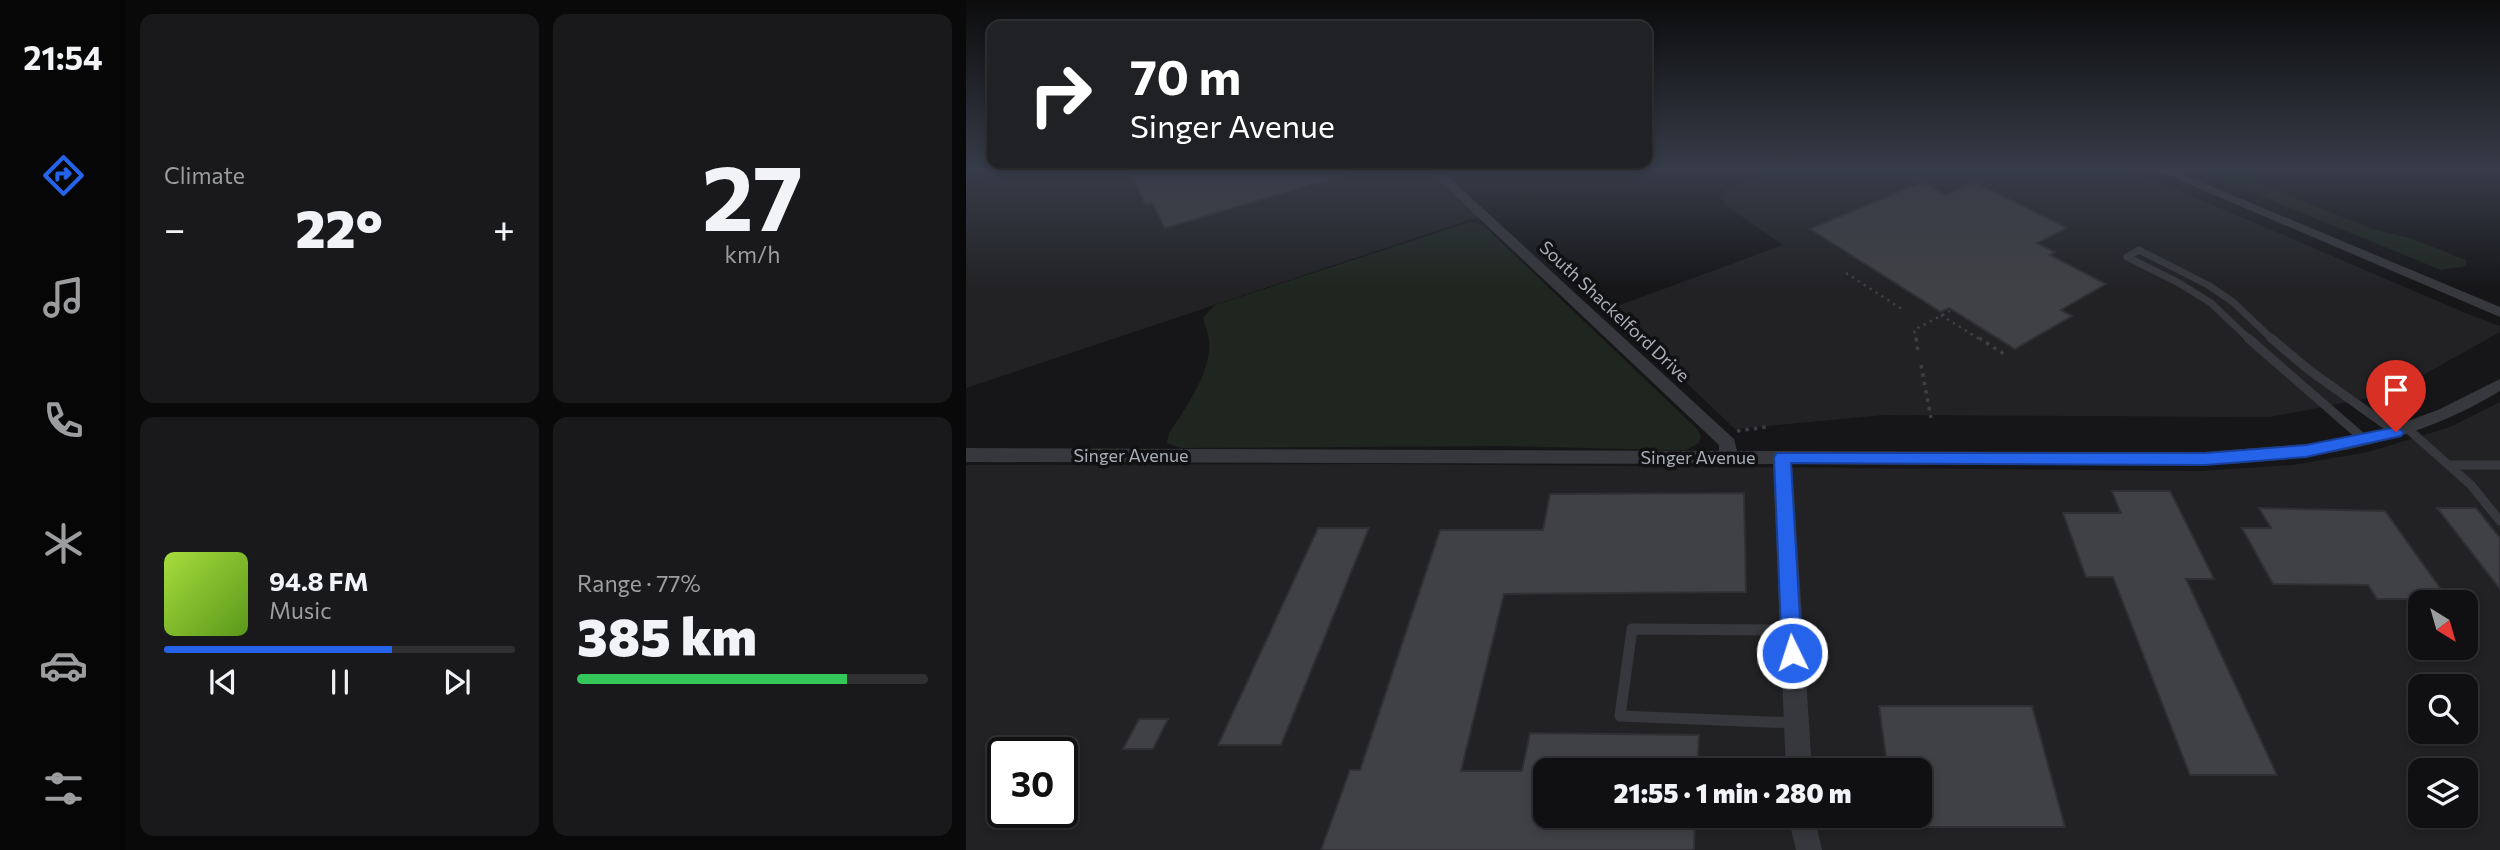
<!DOCTYPE html>
<meta charset="utf-8">
<style>
body{margin:0;font-family:Commissioner,sans-serif;background:#19191b;color:#f1f3f6;height:100vh;display:flex;flex-direction:column;font-size:26px;white-space:nowrap}
*{box-sizing:border-box;margin:0}
p{font-size:23px;color:#9c9d9f}
.icon{flex:none;width:38px;height:38px;fill:none;stroke:currentColor;stroke-width:2;stroke-linecap:round;stroke-linejoin:round}
.map{position:relative;flex:1;overflow:hidden}
.details{display:flex;flex-direction:column;gap:14px;padding:14px;background:#09090a;width:840px}
.details>*{flex:none}
.banner{position:absolute;left:21px;top:21px;width:665px;height:147px;border-radius:14px;box-shadow:0 4px 10px #0003,0 0 0 2px #303032;background:#202124;color:#fff;overflow:hidden}
.needle{width:46px;rotate:143deg}
.tools{position:absolute;left:1442px;top:590px;display:grid;gap:14px}
.tools a{display:grid;place-items:center;width:70px;height:70px;border-radius:14px;background:#101012;box-shadow:0 4px 10px #0003,0 0 0 2px #303032;font-size:35px}
.speed{position:absolute;left:21px;top:737px;display:flex;gap:14px;font-size:35px;font-weight:700;text-align:center}
.speed>*{display:grid;place-content:center;width:91px;height:91px;border-radius:50%;background:#101012;box-shadow:0 4px 10px #0003,0 0 0 2px #303032;line-height:1}
.speed .limit{border:4px solid #111;border-radius:10px;background:#fff;color:#111}
.pin{position:absolute;display:grid;place-items:center;width:60px;height:60px;color:#fff;margin:-72px -30px;border-radius:50% 50% 50% 0;rotate:-45deg;box-shadow:0 0 7px #0007}
.pin .icon{rotate:45deg}
.me{position:absolute;width:77px;margin:-38px;rotate:356deg;stroke-linejoin:round;filter:drop-shadow(0 0 5px #0008)}
.turn{display:flex;align-items:center;gap:24px;height:147px;padding:0 28px;font-size:32px}
.turn .icon{width:91px;height:91px;stroke-width:2.5}
.turn b{display:block;font-size:49px;line-height:60px}
.big{font-size:52px;font-weight:800;line-height:1.1}
.details .widget{flex:1;display:flex;flex-direction:column;justify-content:center;gap:10px;min-width:0;padding:0 24px;border-radius:14px;background:#19191b}
.details .dial{align-items:center;gap:0}
.dial b{font-size:91px;line-height:1}
.song{display:flex;align-items:center;gap:21px}
.cover{width:84px;height:84px;border-radius:10px;background:linear-gradient(135deg,hsl(80 70% 55%),hsl(90 70% 35%))}
.played{height:7px;border-radius:4px;background:linear-gradient(90deg,#2563eb 65%,#303032 65%)}
.keys{display:flex;justify-content:space-around;direction:ltr}
.heat{display:flex;justify-content:space-between;align-items:center;font-size:38px;direction:ltr}
.charge{height:10px;border-radius:5px;background:linear-gradient(90deg,#34c759 77%,#303032 0)}
.details .tiles{flex:1;display:grid;gap:14px;grid-template-columns:repeat(2,1fr)}
.trip{position:absolute;left:567px;top:758px;width:399px;height:70px;border-radius:14px;background:#101012;box-shadow:0 4px 10px #0003,0 0 0 2px #303032;font-weight:800;line-height:70px;text-align:center}
main{display:flex;flex:1;min-height:0}
.tab-bar{display:flex;flex-direction:column;width:126px;justify-content:space-around;align-items:center;background:#060607;color:#9c9d9f}
.tab-bar .icon{width:49px;height:49px}
.tab-bar .selected{color:#2563eb}
.tab-bar b{font-size:32px;color:#f1f3f6}
.map>svg:first-child{display:block}
</style>
<main>
<nav class="tab-bar">
<b>21:54</b>
<svg class="icon selected" aria-label="directions" viewBox="0 0 24 24"><path d="M12 3l9 9-9 9-9-9zM9 14v-3h6M13 9l2 2-2 2"/></svg>
<svg class="icon" aria-label="music" viewBox="0 0 24 24"><path d="M9 18V5l10-2v13"/><circle cx="6" cy="18" r="3"/><circle cx="16" cy="16" r="3"/></svg>
<svg class="icon" aria-label="phone" viewBox="0 0 24 24"><path d="M5 4h4l2 5-3 2q2 4 5 5l2-3 5 2v4C11 20 4 13 5 4z"/></svg>
<svg class="icon" aria-label="climate" viewBox="0 0 24 24"><path d="M12 3v18M4 7l16 10M4 17L20 7"/></svg>
<svg class="icon" aria-label="car" viewBox="0 0 24 24"><path d="M5 17H2v-5l4-1 3-4h7l3 4 3 1v5h-3M9 17h6M6 11h13"/><circle cx="7" cy="17" r="2"/><circle cx="17" cy="17" r="2"/></svg>
<svg class="icon" aria-label="filters" viewBox="0 0 24 24"><path d="M4 7h16M4 17h16"/><circle cx="9" cy="7" r="2"/><circle cx="15" cy="17" r="2"/></svg>
</nav>
<section class="details">
<div class="tiles">
<div class="widget"><p>Climate</p>
<div class="heat"><a>−</a><b class="big">22°</b><a>+</a></div>
</div>
<div class="widget dial"><b>27</b><p>km/h</p></div>
<div class="widget">
<div class="song"><i class="cover"></i><div><b>94.8 FM</b><p>Music</p></div></div>
<div class="played"></div>
<div class="keys"><svg class="icon" aria-label="previous" viewBox="0 0 24 24"><path d="M18 5L8 12l10 7zM5 5v14"/></svg><svg class="icon" aria-label="pause" viewBox="0 0 24 24"><path d="M8 5v14M16 5v14"/></svg><svg class="icon" aria-label="next" viewBox="0 0 24 24"><path d="M6 5l10 7-10 7zM19 5v14"/></svg></div>
</div>
<div class="widget"><p>Range · 77%</p><b class="big">385 km</b><div class="charge"></div></div>
</div>
</section>
<div class="map">
<svg width="1534" height="850" viewBox="0 0 1534 850">
<rect width="100%" height="100%" fill="#161618"/>
<g fill="#222225" fill-rule="evenodd">
<path d="M0 170H461L512 217 0 388Z"/>
<path d="M806 170H1165L1502 314 1534 326V332L1441 384 1398 399 1304 417 918 415 769 429 643 309 817 245 762 207 754 198 759 190Z"/>
<path d="M1534 402V850H0V465L419 464 1235 471 1327 465 1402 452 1484 427ZM1454 602H1500V648H1454ZM1454 686H1500V732H1454ZM37 752H96V812H37ZM579 770H954V816H579ZM1454 770H1500V816H1454Z"/>
</g>
<g fill="#1e261f">
<path d="M1248 170H1299L1295 173 1291 183 1407 229 1447 239 1500 260V266L1475 270 1246 176Z"/>
<path d="M504 222 517 225 732 430 735 436 733 443 720 450H704L536 446 215 448 201 443 203 433C220 408 246 371 243 340 242 333 239 325 237 318L249 305Z"/>
</g>
<g fill="#404145" stroke="#303034" stroke-width="2">
<path d="M164 170H382V174L199 228 186 203 179 205Z"/>
<path d="M956 182 980 195 1009 182 1101 228 1071 243 1089 252 1084 255 1140 284 1095 310 1106 316 1049 349 983 308 975 312 844 229Z"/>
<path d="M1146 491H1204L1248 579H1220L1311 775H1224L1147 577H1120L1097 513H1155Z"/>
<path d="M778 493 780 592 538 594 495 771H556L564 733 733 735 731 770H579V816H729L728 850H355L384 770H394L474 530H577L584 494Z"/>
<path d="M1293 508 1419 511 1482 599H1411L1402 585 1307 584 1276 528H1305Z"/>
<path d="M1471 508H1510L1534 538V589Z"/>
<path d="M352 528H403L315 745H252Z"/>
<path d="M913 706H1066L1099 827H954V770H922Z"/>
<path d="M173 719H202L187 749H157Z"/>
</g>
<g fill="none" stroke-linecap="round" stroke-linejoin="round">
<g stroke="#3d3f44" stroke-width="2.5" stroke-dasharray="2.5 4.5" stroke-linecap="butt">
<path d="M880 273 939 311"/>
<path d="M975 315 1015 340"/>
<path d="M950 340 948 330 984 311"/>
</g>
<g stroke="#3d3f44" stroke-width="3.5" stroke-dasharray="3.5 5" stroke-linecap="butt">
<path d="M950 338 952 351"/>
<path d="M1013 338 1038 354"/>
<path d="M955 365 965 418"/>
<path d="M771 431 800 427"/>
</g>
<g stroke="#37383d" stroke-width="7">
<path d="M1161 257 1173 250 1242 285 1267 302 1307 340"/>
<path d="M1161 257 1213 283 1245 303 1284 340"/>
</g>
<g stroke="#37383d" stroke-width="9">
<path d="M1282 338 1399 440"/>
<path d="M1305 338 1343 370 1430 432"/>
<path d="M1442 429 1505 485 1534 521"/>
<path d="M1483 465H1534"/>
</g>
<path stroke="#37383d" stroke-width="11" d="M824 630 666 629 654 716 829 723"/>
<g fill="#37383d" fill-rule="evenodd">
<path d="M462 170H475L768 439 771 451 1239 452 1342 444 1417 430 1472 410 1534 379V391C1400 472 1252 466 1101 465 1009 465 918 465 826 464L846 770H820L807 464 0 462V448L753 451V445Z"/>
<path d="M1190 170H1206L1534 307V317Z"/>
<path d="M822 816H848L856 850H830Z"/>
</g>
</g>
<linearGradient id="sky" x2="0" y2="1"><stop stop-color="#0c0c0d"/><stop offset="0.59" stop-color="#363c48"/><stop offset="1" stop-color="#363c48" stop-opacity="0"/></linearGradient>
<rect width="1534" height="289" fill="url(#sky)"/>
<path fill="#2563eb" stroke="#184099" stroke-width="2" d="M1430 427 1438 432 1435 436 1340 457 1239 465 825 463 836 653 833 660 826 662 819 660 816 653 808 457 811 453H1239L1340 445Z"/>
<g text-anchor="middle" dominant-baseline="central" stroke-width="7" stroke-linejoin="round" paint-order="stroke">
<g font-size="18" fill="#a8adb8" stroke="#111113">
<text transform="translate(649 311) rotate(43)">South Shackelford Drive</text>
<text x="165" y="455">Singer Avenue</text>
<text x="732" y="457">Singer Avenue</text>
</g>
</g>
</svg>
<div class="tools">
<a><svg class="needle" viewBox="-14 -14 28 28"><path d="M0-13l5 13h-10z" fill="#e53935"/><path d="M0 13l5-13h-10z" fill="#9c9d9f"/></svg></a>
<a><svg class="icon" aria-label="search" viewBox="0 0 24 24"><circle cx="10" cy="10" r="6"/><path d="M15 15l6 6"/></svg></a>
<a><svg class="icon" aria-label="layers" viewBox="0 0 24 24"><path d="M12 4l9 5-9 5-9-5zM3 14l9 5 9-5"/></svg></a>
</div>
<div class="speed"><div class="limit">30</div></div>
<div class="pin" style="left:1430px;top:432px;background:#d93025"><svg class="icon" aria-label="arrive" viewBox="0 0 24 24"><path d="M6 21V4h12l-3 4 3 4H6"/></svg></div>
<svg class="me" style="left:826px;top:653px" viewBox="-20 -20 40 40"><circle r="17" fill="#2563eb" stroke="#fff" stroke-width="3"/><path d="M0-11L8 9 0 5-8 9z" fill="#fff"/></svg>
<div class="trip">21:55 · 1 min · 280 m</div>
<div class="banner">
<div class="turn"><svg class="icon" aria-label="right" viewBox="0 0 24 24"><path d="M7 20v-9h11M14 6l5 5-5 5"/></svg><div><b>70 m</b>Singer Avenue</div></div>
</div>
</div>
</main>
